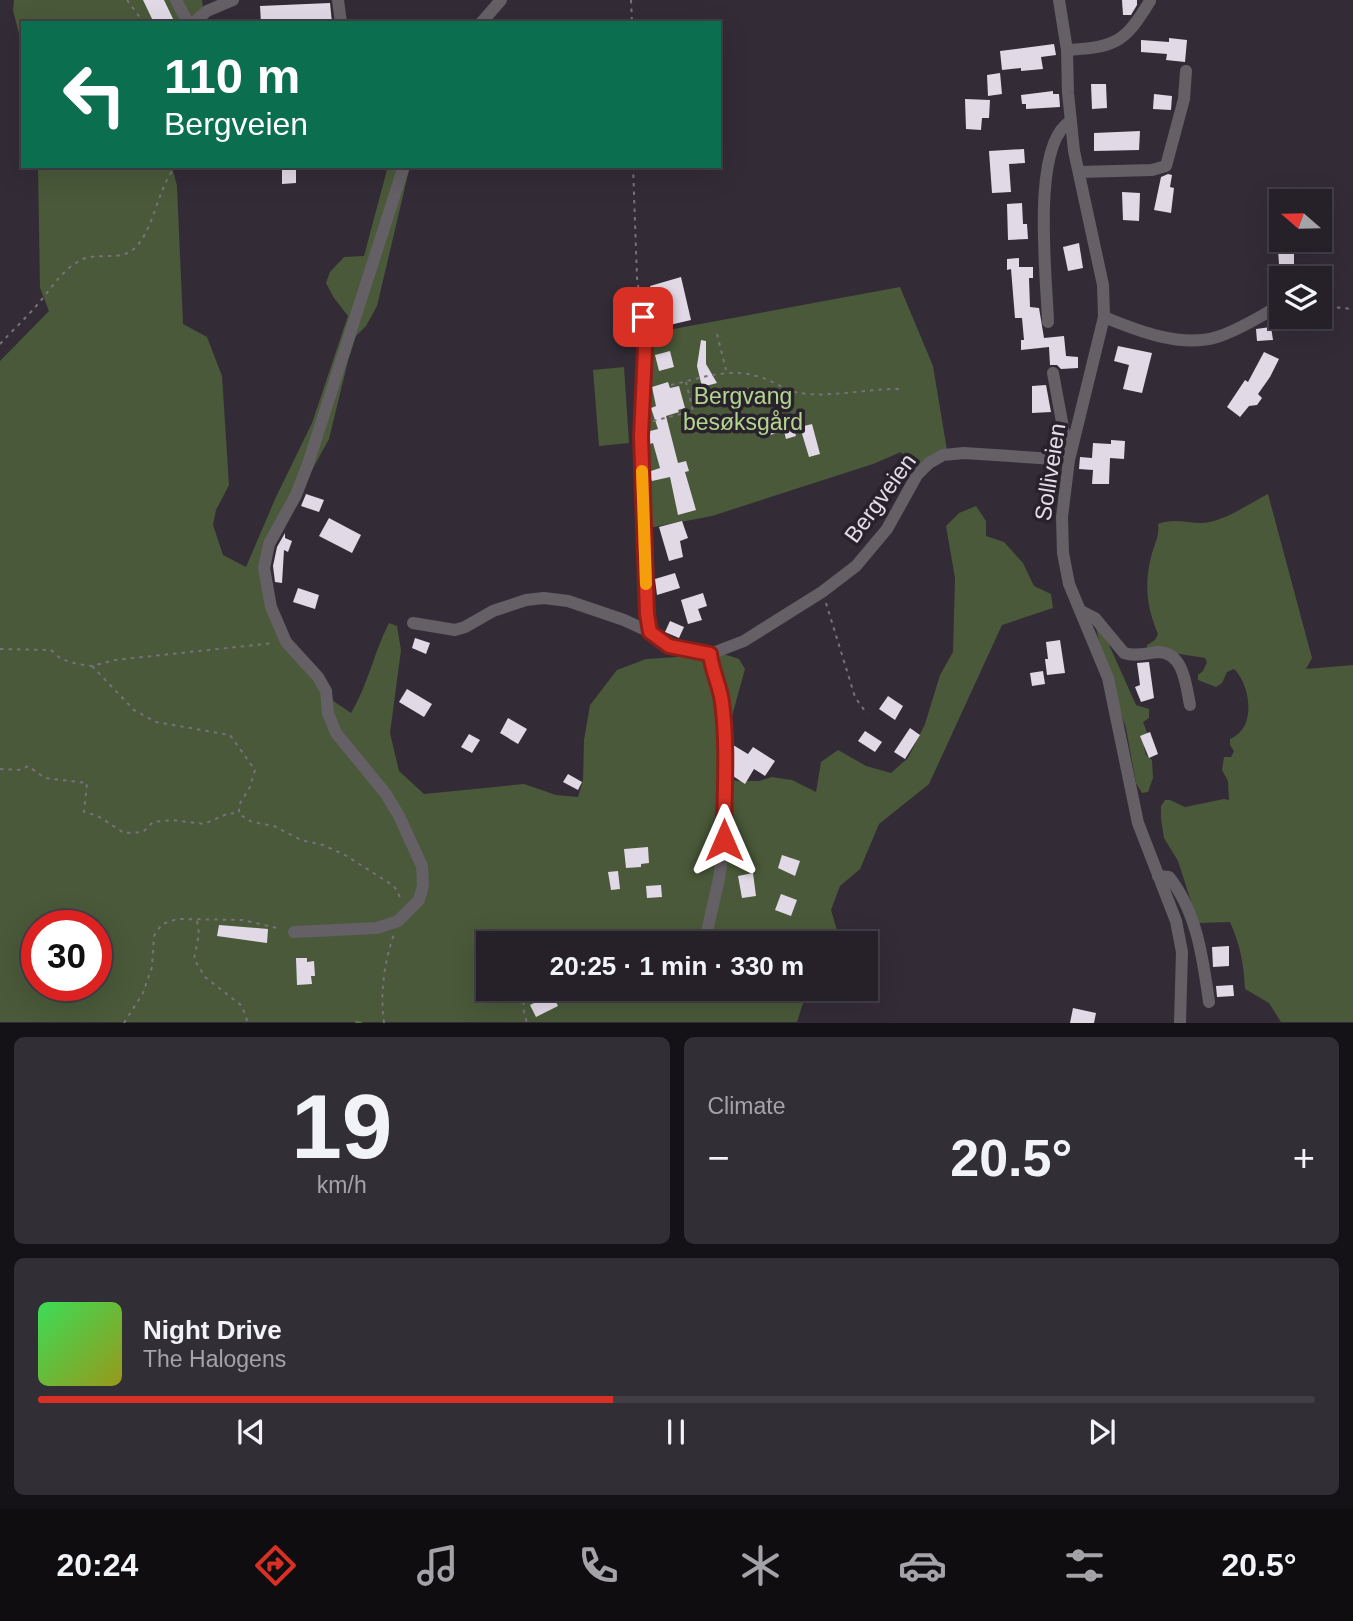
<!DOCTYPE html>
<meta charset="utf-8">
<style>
body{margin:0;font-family:Arial,sans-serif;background:#322e35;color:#f1f3f6;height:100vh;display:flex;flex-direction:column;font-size:26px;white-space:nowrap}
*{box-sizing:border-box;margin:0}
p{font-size:23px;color:#a4a3a8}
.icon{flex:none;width:38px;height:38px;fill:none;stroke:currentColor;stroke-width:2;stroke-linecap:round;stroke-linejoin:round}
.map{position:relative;height:1023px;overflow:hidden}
.side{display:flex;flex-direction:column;gap:14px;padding:14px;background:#151217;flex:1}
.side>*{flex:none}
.top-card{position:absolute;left:21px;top:21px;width:700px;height:147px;border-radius:0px;box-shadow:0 7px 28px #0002,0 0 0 2px #423e46;background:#0b6e4f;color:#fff;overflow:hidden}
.needle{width:46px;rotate:290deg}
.controls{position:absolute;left:1269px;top:189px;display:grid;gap:14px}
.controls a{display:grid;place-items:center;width:63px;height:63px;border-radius:0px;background:#262129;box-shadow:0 7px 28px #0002,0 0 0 2px #423e46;font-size:35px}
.speed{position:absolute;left:21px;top:910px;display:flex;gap:14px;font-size:35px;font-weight:700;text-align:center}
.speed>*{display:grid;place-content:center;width:91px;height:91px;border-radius:50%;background:#262129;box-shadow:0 7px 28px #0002,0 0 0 2px #423e46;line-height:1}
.speed .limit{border:10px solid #d22;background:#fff;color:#111}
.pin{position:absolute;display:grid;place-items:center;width:60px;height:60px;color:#fff;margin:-30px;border-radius:14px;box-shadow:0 4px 10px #0006}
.me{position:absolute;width:77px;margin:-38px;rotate:0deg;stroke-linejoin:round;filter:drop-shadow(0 0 5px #0008)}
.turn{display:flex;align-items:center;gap:24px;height:147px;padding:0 28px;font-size:32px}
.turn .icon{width:91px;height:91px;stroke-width:2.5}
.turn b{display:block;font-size:49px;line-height:60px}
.big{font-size:52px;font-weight:700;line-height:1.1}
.side .card{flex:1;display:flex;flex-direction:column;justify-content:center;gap:10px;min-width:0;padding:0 24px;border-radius:10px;background:#322e35}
.side .dial{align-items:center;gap:0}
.dial b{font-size:91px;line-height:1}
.song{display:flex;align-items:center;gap:21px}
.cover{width:84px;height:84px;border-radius:10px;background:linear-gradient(135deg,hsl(130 70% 55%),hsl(60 70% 35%))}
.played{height:7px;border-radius:4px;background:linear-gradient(90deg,#d93025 45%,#423e46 45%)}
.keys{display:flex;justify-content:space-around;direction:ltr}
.heat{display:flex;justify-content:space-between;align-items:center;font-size:38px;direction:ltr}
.side .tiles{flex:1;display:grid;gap:14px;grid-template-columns:1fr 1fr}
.card:last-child{grid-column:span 2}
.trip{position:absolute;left:476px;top:931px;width:402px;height:70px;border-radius:0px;background:#262129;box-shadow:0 7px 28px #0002,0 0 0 2px #423e46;font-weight:700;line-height:70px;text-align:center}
.dock{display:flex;height:112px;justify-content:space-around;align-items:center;background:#0f0d10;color:#a4a3a8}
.dock .icon{width:49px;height:49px}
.dock .on{color:#d93025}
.dock b{font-size:32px;color:#f1f3f6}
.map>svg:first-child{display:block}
</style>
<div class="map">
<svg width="1353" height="1023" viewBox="0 0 1353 1023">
<rect width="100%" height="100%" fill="#332c37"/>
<g fill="#495939" fill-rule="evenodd">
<path d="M14 0H202L205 23H23V50L13 10Z"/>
<path d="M38 166H172L177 186 183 324 207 337 222 376 229 485 216 510 213 525 223 555 246 567 276 497 312 423 348 316 334 298 326 283 330 272 344 257 364 256 388 166H410L377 306 366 326 356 336 348 361 329 439 271 545 267 567 280 630 332 700 351 713C368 685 374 652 389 623L397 626 401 650 390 733 399 771 424 794 524 784 556 795 578 797 583 780 584 740 590 705 617 670 646 659 724 654 739 659 745 669 727 734 720 776 737 781H759L772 777 792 780 816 792 821 762 838 750 866 766 891 773 908 758 925 724 940 675 953 652 955 578 946 526 959 513 976 506 986 521V536L1004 542 1023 563 1034 586 1051 594 1053 608 1002 625 929 784 879 824 860 869 840 886 831 910 839 937 838 943H488V989H812L804 1000 797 1022H0V361L49 311 40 288ZM37 926H96V985H37Z"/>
<path d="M900 287 933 366 947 450 914 472 901 452 873 464 712 516 649 528 646 334Z"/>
<path d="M624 367 629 443 599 446 593 370Z"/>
<path d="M1268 494 1312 658 1306 669 1353 665V1022H1281L1269 1003 1245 989C1244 965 1240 944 1230 922L1198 923 1178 861 1164 838 1161 819V806L1165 800H1170L1185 807 1224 799 1229 800 1228 781 1222 770 1224 757H1231L1234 751 1230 745V739C1234 737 1237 735 1240 732 1255 717 1248 682 1234 669L1227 672 1222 683 1216 687 1198 680V675L1203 671 1207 662 1205 658 1147 649V645L1155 640 1158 634C1147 608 1144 585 1151 557 1154 545 1160 536 1158 524 1173 518 1186 523 1202 523 1224 522 1248 504 1268 494Z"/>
<path d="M1096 628H1098L1106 638 1136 705 1149 709V718L1143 722 1150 740 1144 747 1146 755 1152 760 1153 778 1148 792 1142 793 1136 783 1126 728 1097 645 1099 641Z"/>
</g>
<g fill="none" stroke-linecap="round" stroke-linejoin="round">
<path stroke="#576e40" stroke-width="3.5" d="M357 1022 360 1023"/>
</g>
<g fill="#e2d9e7">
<path d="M143 0H164L175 23H154Z"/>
<path d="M1122 0H1137V5L1131 15H1123Z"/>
<path d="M330 3 332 23H261L260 6Z"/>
<path d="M1169 38 1187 40 1185 62 1166 60 1167 54 1141 52V40L1169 42Z"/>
<path d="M1054 44 1056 55 1041 57 1043 69 1021 71V68L1002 70 1000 51Z"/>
<path d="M1000 73 1002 94 988 96 987 75Z"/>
<path d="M1091 84H1106L1107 108 1092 109Z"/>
<path d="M1053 91V94H1059L1060 107 1026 109V104H1022L1021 95Z"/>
<path d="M1154 94 1172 96 1171 110 1153 109Z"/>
<path d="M965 99 990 100 989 118H982L981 130 966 129Z"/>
<path d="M1140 131 1139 150 1094 151V133Z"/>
<path d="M1024 149 1025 163 1009 164 1011 192 992 193 989 151Z"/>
<path d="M282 169H296V183L282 184Z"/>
<path d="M1168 174 1172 175 1170 187 1174 188 1171 213 1154 210 1161 177Z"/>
<path d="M1122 192 1140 193 1139 221 1123 220Z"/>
<path d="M1022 203 1023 224H1027L1028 239 1008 240 1007 204Z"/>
<path d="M1079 243 1083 268 1068 271 1063 247Z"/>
<path d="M1278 250H1294V267H1300V278H1280Z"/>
<path d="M1019 258V267H1033V278H1029L1030 307 1039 308 1044 338 1064 336 1066 356 1078 357V368L1061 369 1057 365H1050L1049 347 1021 350V340H1024L1022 318H1015L1011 269 1007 270V259Z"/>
<path d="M681 277 691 320 661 327 650 286Z"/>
<path d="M1271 327 1273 340 1257 341 1256 329Z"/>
<path d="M701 340 706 341V364L717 383 702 387 697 366Z"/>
<path d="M1118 346 1152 353 1142 393 1123 389 1129 365 1114 361Z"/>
<path d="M670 351 674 367 659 371 655 355Z"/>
<path d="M1264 352 1279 359 1270 377 1258 394 1262 398 1257 405 1249 406 1240 417 1227 407 1245 380 1248 382Z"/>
<path d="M668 382 670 388 679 386 685 408 678 410 679 412 666 416 678 463 686 461 689 471 685 472 696 510 678 515 670 477 652 481 651 479V471L660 468 653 443 650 444V431L658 429 651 408 656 406 652 387Z"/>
<path d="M1046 385 1051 412 1032 413V386Z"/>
<path d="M791 418 796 436 786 439 784 431 759 438 756 427Z"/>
<path d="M812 424 820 454 809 457 800 427Z"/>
<path d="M1111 440 1125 441 1124 459 1110 458 1109 484H1092L1093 470 1079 469 1080 457 1092 458 1093 443 1111 444Z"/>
<path d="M306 494 324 500 319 512 301 506Z"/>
<path d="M329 518 361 535 352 553 319 536Z"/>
<path d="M682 521 688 538 680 541 683 557 669 561 659 527Z"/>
<path d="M285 533V538L292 541 288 552 284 550 282 583 275 582 273 566 277 547Z"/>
<path d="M675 573 680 588 657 595 655 579Z"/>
<path d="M298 588 319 595 315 609 293 602Z"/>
<path d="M703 593 707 606 698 609 702 620 688 624 681 600Z"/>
<path d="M670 621 684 627 679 638 665 632Z"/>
<path d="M415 638 430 643 426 654 412 648Z"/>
<path d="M1060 640 1065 673 1047 675 1045 659H1048L1046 642Z"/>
<path d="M1149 662 1154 698 1141 702 1135 687 1140 685 1137 663Z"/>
<path d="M1043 671 1045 684 1032 686 1030 673Z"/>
<path d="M407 689 432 704 424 717 399 702Z"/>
<path d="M888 696 903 706 895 720 879 709Z"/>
<path d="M508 718 527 729 518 744 500 733Z"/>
<path d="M910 728 920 735 905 759 894 752Z"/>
<path d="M865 731 882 742 875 752 858 741Z"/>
<path d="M1150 732 1158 754 1149 758 1140 736Z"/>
<path d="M469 734 480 740 472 753 461 747Z"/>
<path d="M733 745 748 754 753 747 775 761 765 776 754 769 745 784 733 776Z"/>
<path d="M568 774 582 782 578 790 563 782Z"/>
<path d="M648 847 649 863 641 864V867L626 868 624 849Z"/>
<path d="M782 855 800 861 795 876 778 868Z"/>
<path d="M618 871 620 889 611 890 608 872Z"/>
<path d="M753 873 756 896 742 898 738 876Z"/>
<path d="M661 885 662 897 647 898 646 886Z"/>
<path d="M781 894 797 900 791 916 775 910Z"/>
<path d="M219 925 268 929 267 943 217 936Z"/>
<path d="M1229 946V966L1213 967 1212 947Z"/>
<path d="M296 958H307V962L314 961 315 976H311L312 984 297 985Z"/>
<path d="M1233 985 1234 996 1217 997 1216 986Z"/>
<path d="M552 994 558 1006 536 1017 530 1005Z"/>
<path d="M1073 1008 1096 1013 1094 1023H1070Z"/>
</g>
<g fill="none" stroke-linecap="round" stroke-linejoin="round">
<g stroke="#77717a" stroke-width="2" stroke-dasharray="3.5 5" stroke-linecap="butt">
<path d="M127 0 144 23"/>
<path d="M631 0 632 23"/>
<path d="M633 166 637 278 641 305"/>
<path d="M1320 306 1353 309"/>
<path d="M717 334 726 370"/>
<path d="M0 344C12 331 26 318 37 305 52 288 62 269 83 259 97 253 117 260 131 251 153 237 157 187 176 166"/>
<path d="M671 385C702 378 728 367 760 377 774 381 786 391 800 393 832 398 869 388 902 389"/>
<path d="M653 421 693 411 686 382"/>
<path d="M826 603 855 697 867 714"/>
<path d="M0 649 51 650 61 659 77 664 92 666 115 660 274 643"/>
<path d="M92 666 134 710 156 722 230 735 255 770 250 787 239 805V814L252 822 274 826 301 840 323 845 345 855 394 886 401 899"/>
<path d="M0 769 21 770 28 766 45 778 87 783 84 812 98 816 124 833 143 832 153 822 172 820 204 824 229 813 238 814"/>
<path d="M197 921 199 934 194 959 205 977 242 1006 248 1023"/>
<path d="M525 993 523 1008 527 1023"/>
<path d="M124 1023 143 993 152 967 154 936 162 924 177 919 243 920 281 929"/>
<path d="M384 1023C380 992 384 963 394 934"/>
</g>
<g stroke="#646066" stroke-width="12">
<path d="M176 0 188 23"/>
<path d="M338 0 341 23"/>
<path d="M1059 0 1067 50 1068 93 1074 151 1103 285 1104 317 1069 460 1062 517 1063 553 1069 584 1108 678 1138 823 1176 921 1182 952 1180 1023"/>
<path d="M193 23 207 11 233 0"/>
<path d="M481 23 501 0"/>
<path d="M1067 50C1117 47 1125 42 1150 1"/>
<path d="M1079 172 1152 170 1166 166 1184 99 1186 71"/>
<path d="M643 317 645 350 641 436 647 614 650 632"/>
<path d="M1104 317C1138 331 1181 348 1217 337 1240 330 1260 316 1281 305"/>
<path d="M1048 322C1047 280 1030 143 1071 121"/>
<path d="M1081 611 1095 618 1124 653C1136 657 1146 653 1158 652 1184 652 1186 686 1190 705"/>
<path d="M413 623 455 630 465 627 493 611 526 600 544 598 568 601 624 620 650 632 669 646 710 654 744 641 822 592 856 566 887 529 917 475 929 463 943 455 964 453 1069 460 1053 373"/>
<path d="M1158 876 1169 877C1197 912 1203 959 1209 1002"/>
<path d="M294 932 377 928 398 921 419 900 423 886 422 866 399 816 386 794 336 733 328 713 326 691 318 677 286 642 271 607 264 568 269 544 296 495 308 464 404 166"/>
<path d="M706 936 719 879 724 840V724L722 698 712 671 710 654"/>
</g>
</g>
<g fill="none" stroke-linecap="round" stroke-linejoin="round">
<g stroke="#8d1f18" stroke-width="18">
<path id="route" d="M643 317 645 350 641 436 647 614 650 632 669 646 710 654C712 671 720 686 722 702 728 747 724 795 724 840"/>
</g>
<use href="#route" stroke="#d93025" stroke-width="12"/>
<path stroke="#f59e0b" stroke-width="12" d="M642 471 646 584"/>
</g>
<g text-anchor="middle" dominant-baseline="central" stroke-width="7" stroke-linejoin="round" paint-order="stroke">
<g font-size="23" fill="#b2d68e" stroke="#29222d">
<text x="743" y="396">Bergvang<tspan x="743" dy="26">besøksgård</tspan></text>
</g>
<g font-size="23" fill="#e3dee5" stroke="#29222d">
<text transform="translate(1050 472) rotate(-81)">Solliveien</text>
<text transform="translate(880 498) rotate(-54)">Bergveien</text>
</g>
</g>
</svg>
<div class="controls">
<a><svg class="needle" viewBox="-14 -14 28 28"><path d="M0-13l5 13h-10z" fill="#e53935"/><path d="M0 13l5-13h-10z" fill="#a4a3a8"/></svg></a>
<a><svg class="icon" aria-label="layers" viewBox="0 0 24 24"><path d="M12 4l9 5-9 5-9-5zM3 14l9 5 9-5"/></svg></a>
</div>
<div class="speed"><div class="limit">30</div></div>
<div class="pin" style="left:643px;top:317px;background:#d93025"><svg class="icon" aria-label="arrive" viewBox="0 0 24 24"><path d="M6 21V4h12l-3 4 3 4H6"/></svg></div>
<svg class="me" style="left:724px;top:840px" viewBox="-20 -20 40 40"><path d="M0-17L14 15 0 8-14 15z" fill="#d93025" stroke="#fff" stroke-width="4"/></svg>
<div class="trip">20:25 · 1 min · 330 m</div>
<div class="top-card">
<div class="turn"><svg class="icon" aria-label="left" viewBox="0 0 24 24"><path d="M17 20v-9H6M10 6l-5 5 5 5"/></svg><div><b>110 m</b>Bergveien</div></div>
</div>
</div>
<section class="side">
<div class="tiles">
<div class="card dial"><b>19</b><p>km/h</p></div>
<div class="card"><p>Climate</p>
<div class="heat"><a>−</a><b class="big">20.5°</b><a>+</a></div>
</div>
<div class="card">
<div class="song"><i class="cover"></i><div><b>Night Drive</b><p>The Halogens</p></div></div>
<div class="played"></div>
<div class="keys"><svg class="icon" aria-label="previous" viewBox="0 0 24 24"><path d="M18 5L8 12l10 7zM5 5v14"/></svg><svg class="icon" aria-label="pause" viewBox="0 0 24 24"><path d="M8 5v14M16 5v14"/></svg><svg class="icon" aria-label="next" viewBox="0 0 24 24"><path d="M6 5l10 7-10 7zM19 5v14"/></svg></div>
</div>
</div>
</section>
<nav class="dock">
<b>20:24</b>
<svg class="icon on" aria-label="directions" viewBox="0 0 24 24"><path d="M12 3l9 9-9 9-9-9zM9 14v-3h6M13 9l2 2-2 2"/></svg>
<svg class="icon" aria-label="music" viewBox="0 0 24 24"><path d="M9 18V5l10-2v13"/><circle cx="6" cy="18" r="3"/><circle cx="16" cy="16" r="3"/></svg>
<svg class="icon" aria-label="phone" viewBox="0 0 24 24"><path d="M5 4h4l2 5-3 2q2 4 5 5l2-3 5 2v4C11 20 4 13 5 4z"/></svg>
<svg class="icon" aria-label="climate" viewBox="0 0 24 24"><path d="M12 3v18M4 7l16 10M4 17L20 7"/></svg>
<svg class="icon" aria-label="car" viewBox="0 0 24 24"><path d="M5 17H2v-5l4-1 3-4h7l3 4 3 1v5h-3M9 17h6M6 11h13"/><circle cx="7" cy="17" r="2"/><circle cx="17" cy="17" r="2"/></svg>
<svg class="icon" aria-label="filters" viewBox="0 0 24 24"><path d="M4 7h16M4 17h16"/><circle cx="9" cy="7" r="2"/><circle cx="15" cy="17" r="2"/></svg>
<b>20.5°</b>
</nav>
